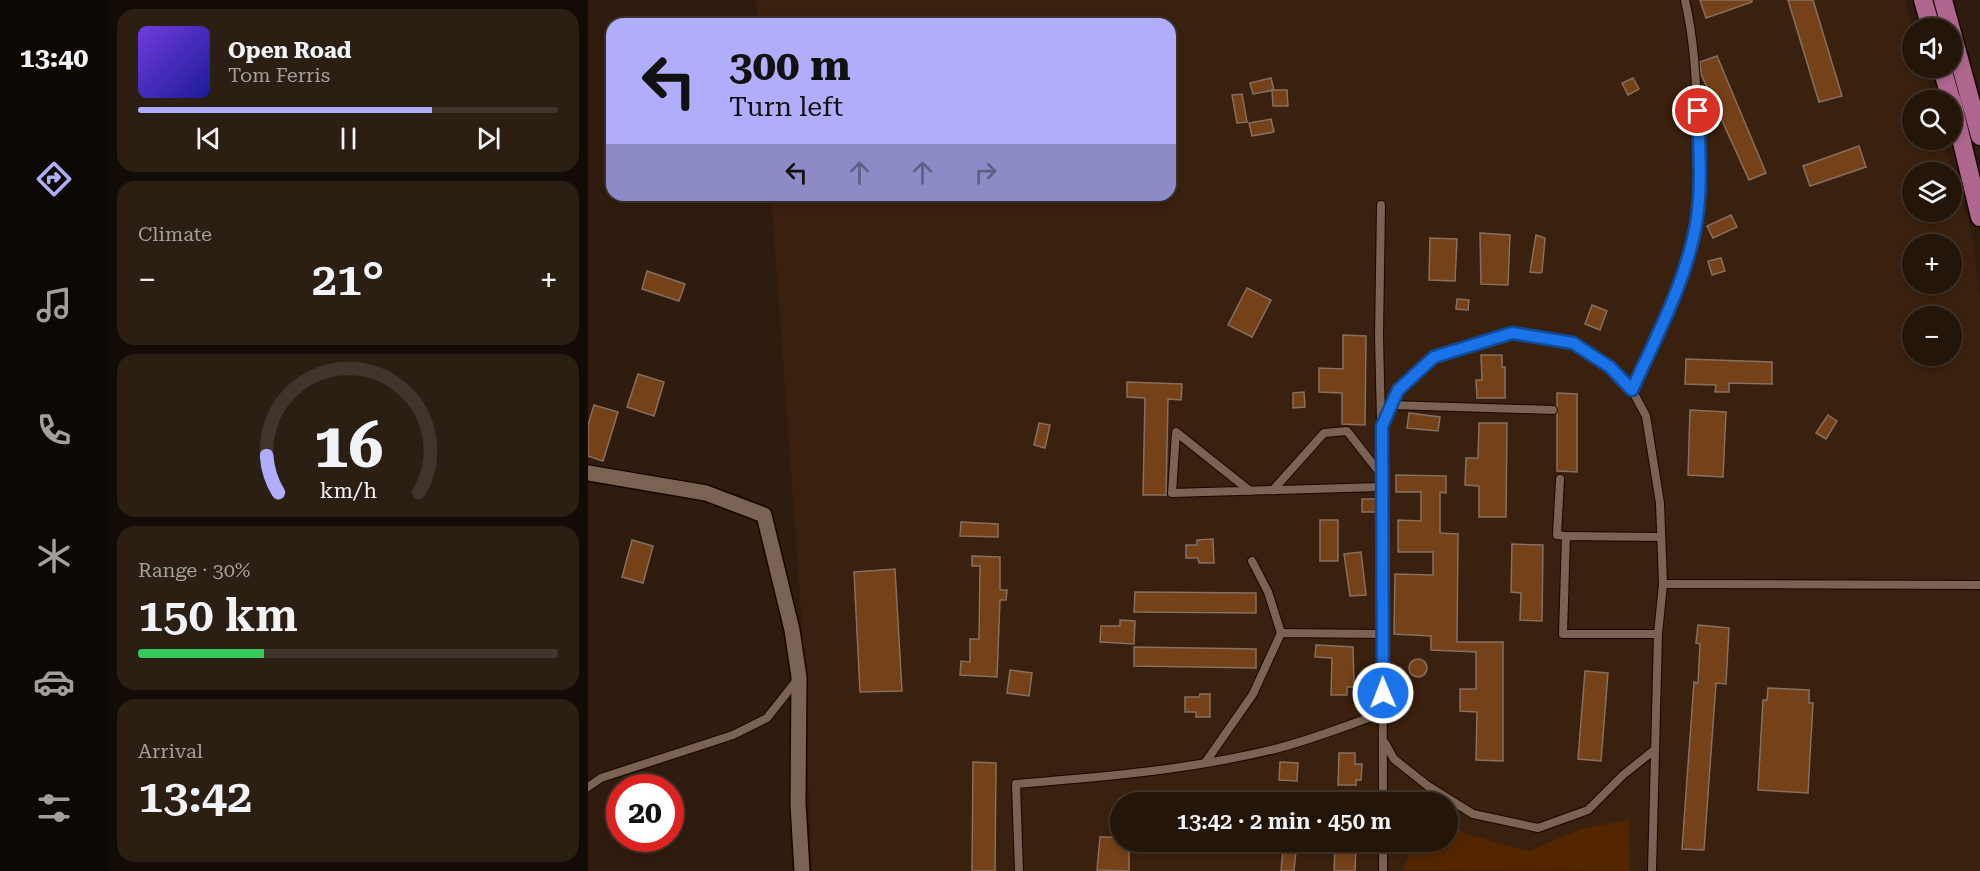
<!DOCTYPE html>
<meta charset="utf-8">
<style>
body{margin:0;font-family:"Roboto Serif",serif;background:#2b1e13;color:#f1f3f6;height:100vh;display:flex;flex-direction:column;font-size:22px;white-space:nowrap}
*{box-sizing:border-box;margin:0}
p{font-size:20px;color:#a39f9c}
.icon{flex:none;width:33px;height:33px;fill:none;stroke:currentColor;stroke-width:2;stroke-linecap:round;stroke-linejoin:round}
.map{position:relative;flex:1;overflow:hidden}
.panel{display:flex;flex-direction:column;gap:9px;padding:9px;background:#130c06;width:480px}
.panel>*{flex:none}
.hud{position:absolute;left:18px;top:18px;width:570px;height:183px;border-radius:18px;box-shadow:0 3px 9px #0003,0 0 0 2px #40342b;background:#b0aefa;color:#111;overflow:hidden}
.fabs{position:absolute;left:1314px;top:18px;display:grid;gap:12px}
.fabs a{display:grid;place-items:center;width:60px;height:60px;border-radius:50%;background:#23150a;box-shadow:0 3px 9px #0003,0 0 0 2px #40342b;font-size:30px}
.speed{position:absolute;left:18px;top:774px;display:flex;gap:12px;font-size:30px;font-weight:700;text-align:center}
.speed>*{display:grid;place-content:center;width:78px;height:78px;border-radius:50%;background:#23150a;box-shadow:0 3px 9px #0003,0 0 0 2px #40342b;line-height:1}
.speed .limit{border:9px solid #d22;background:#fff;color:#111}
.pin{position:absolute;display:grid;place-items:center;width:51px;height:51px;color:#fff;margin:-26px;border:3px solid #fff;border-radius:50%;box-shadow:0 2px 6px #0007}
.me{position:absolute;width:66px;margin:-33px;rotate:359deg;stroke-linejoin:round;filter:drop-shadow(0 0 4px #0008)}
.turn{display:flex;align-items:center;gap:21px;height:126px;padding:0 24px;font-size:27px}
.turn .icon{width:78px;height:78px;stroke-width:2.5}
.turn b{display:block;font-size:42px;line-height:51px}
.lanes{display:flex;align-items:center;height:57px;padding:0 24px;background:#0003;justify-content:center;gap:30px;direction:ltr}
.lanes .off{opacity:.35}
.big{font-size:45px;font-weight:600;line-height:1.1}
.panel .tile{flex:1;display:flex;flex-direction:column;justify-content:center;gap:9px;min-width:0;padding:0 21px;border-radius:18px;background:#2b1e13}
.panel .dial{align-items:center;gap:0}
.dial svg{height:156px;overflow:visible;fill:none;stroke:#40342b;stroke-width:7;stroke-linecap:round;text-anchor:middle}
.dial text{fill:#f1f3f6;stroke:none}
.song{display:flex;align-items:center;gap:18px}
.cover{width:72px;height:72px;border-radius:9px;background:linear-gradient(135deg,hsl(260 70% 55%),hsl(240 70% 35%))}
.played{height:6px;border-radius:3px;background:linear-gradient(90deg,#b0aefa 70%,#40342b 70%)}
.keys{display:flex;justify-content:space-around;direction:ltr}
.heat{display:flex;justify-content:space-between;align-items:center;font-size:33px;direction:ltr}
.charge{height:9px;border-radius:4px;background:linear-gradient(90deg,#34c759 30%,#40342b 0)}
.trip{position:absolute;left:522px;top:792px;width:348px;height:60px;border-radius:30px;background:#23150a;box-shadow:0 3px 9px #0003,0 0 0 2px #40342b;font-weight:600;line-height:60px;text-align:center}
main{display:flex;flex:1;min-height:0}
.tab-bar{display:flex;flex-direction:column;width:108px;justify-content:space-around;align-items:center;background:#0e0804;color:#a39f9c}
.tab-bar .icon{width:42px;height:42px}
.tab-bar .active{color:#b0aefa}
.tab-bar b{font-size:27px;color:#f1f3f6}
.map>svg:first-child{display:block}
</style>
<main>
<nav class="tab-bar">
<b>13:40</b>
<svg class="icon active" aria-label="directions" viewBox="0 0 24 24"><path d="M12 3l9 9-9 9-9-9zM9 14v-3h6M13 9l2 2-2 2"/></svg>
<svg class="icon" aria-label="music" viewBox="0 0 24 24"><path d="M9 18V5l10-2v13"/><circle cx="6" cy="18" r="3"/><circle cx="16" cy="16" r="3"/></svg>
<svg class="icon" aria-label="phone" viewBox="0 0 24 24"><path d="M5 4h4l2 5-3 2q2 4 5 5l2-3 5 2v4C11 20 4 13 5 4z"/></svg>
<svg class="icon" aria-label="climate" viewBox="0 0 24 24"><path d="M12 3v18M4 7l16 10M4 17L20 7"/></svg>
<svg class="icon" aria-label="car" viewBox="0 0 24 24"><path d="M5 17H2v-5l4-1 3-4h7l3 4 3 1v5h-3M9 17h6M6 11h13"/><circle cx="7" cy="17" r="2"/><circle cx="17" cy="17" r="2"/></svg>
<svg class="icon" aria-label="filters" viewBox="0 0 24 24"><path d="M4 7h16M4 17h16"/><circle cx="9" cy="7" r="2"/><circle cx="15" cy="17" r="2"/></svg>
</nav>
<section class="panel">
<div class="tile">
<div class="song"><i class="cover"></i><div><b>Open Road</b><p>Tom Ferris</p></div></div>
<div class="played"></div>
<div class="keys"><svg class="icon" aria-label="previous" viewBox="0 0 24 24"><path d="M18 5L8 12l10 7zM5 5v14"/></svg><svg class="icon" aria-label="pause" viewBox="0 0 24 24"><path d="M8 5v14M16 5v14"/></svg><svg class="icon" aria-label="next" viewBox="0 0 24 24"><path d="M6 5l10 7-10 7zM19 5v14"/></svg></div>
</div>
<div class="tile"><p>Climate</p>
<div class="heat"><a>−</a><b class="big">21°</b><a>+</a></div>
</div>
<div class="tile dial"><svg viewBox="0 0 100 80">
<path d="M14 69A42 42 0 1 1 86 69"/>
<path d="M14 69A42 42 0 0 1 8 50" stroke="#b0aefa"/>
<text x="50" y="56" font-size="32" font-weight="700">16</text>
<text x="50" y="72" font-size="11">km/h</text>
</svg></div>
<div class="tile"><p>Range · 30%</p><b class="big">150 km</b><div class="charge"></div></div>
<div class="tile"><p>Arrival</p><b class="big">13:42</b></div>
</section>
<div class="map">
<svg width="1392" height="871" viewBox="0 0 1392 871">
<rect width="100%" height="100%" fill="#2f1c0e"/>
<path fill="#3a200e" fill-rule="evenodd" d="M168 0H1316L1325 28 1324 68H1336L1345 100H1324V140H1356L1385 238 1392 297V871H224L212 597 183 195H582V24H170ZM1324 172H1364V212H1324ZM1324 244H1364V284H1324ZM1324 316H1364V356H1324ZM532 802H860V842H532Z"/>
<path fill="#532600" d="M1041 820 1042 871 814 870 821 858 820 842H860V821L878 834 941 851 993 829Z"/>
<g fill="#744119" stroke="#876f5f" stroke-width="1.5">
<path d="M1112 0H1164V2L1118 18Z"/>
<path d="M1200 0H1225L1254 96 1231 102Z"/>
<path d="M1129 56 1178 173 1161 180 1113 74 1112 62Z"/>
<path d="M683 78 686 90 665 94 662 83Z"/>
<path d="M1045 78 1051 89 1040 95 1034 83Z"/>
<path d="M684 90H699L700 106H685Z"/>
<path d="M654 94 659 122 649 123 644 95Z"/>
<path d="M683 119 686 132 664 136 661 123Z"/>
<path d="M1271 146 1278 167 1222 186 1215 166Z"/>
<path d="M1143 215 1149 227 1125 238 1119 226Z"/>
<path d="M892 233 922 235 920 285 893 284Z"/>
<path d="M948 235 957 238 954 272 952 273 942 272Z"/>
<path d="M842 238 869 239 867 281 841 280Z"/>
<path d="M1133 258 1137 271 1124 275 1120 261Z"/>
<path d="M59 271 97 284 91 301 54 289Z"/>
<path d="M659 288 683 300 664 337 640 325Z"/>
<path d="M869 299 881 300 880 310 868 309Z"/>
<path d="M1004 305 1019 311 1012 330 997 324Z"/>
<path d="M755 335 778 336 777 425 754 424V393L731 392V368L755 369Z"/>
<path d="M893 355H914V367H917V398H889L888 380H894Z"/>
<path d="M1098 359 1184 362V384L1141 383V392H1127L1128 385 1097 384Z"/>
<path d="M50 374 76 382 66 416 39 407Z"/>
<path d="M539 382 594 384 593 400 580 399 578 495H555L557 398 539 397Z"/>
<path d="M716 392 717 407 705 408V393Z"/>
<path d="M969 393 989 394V472L969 471Z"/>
<path d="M6 405 30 412 15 461 0 456V425Z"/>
<path d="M1102 410 1138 412 1135 477 1100 475Z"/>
<path d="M821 413 852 417 850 431 819 428Z"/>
<path d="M1240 415 1249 421 1238 439 1228 433Z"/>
<path d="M451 423 462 425 457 448 446 445Z"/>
<path d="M891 423H919L918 517H891V486L877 485 878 458H890Z"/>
<path d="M808 475 858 476V493L852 492V533L870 534 869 642H915V761L888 760 889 712 872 711V689H888V652L843 650V636L806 634 807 574 845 575V552H810V520L833 521V492H808Z"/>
<rect x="774" y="499" width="14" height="13"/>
<rect x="732" y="520" width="18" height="41"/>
<path d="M373 522 410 524V537L372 536Z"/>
<path d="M625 539 626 563H611L610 558H598V545H609V540Z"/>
<path d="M44 540 65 546 55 583 34 577Z"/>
<path d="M924 544 955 545 954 621 932 620 933 593 923 592Z"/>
<path d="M773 552 778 595 762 596 756 554Z"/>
<path d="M384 556 412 557V590H419L418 600H412L409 677 372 675 373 661 382 662V639H391L392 566H384Z"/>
<path d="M307 569 314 691 272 692 266 572Z"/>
<path d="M547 592 668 593V613L546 612Z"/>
<path d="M532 620 547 621 546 644 512 642 513 626H532Z"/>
<path d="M1110 625 1141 628 1138 684 1128 683 1116 850 1094 849 1106 682 1110 683 1112 644 1108 643Z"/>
<path d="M728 645 765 647 766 687H759V695H743L744 658 727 657Z"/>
<path d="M546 647 668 649V668L546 666Z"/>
<circle cx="830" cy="668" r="9"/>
<path d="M422 670 444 673 441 696 419 693Z"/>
<path d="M997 671 1020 673 1013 761 990 759Z"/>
<path d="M1180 688 1221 690V703H1225L1220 793 1170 790 1175 700H1179Z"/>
<path d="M612 694H622V717H608V712H597V697H611Z"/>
<path d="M751 753H767V764H774L773 780H768V785H750Z"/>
<path d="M385 762 408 763 407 871H384Z"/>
<path d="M692 762 710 763 709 781 691 780Z"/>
<path d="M512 837H532V842H541V871L509 870Z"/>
<path d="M747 846 768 847 767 871H746Z"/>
<path d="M695 849 708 851 706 871H693Z"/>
</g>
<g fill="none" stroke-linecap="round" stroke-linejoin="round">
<g stroke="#170600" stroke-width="10">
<g id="lane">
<path d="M793 205 791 336 793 422"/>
<path d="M1044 390C1069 335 1098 279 1108 219 1114 190 1112 157 1110 127 1108 84 1107 43 1097 0"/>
<path d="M803 405 965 410"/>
<path d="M972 479 969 535 978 536"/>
<path d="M685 490 736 433 759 431 792 473"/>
<path d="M662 491 588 432 584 493 792 487"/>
<path d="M664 561 680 592 693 633"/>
<path d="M1075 584 1392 585"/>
<path d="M1070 634H975L978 536 1072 537"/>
<path d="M797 743 806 759 840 786 885 814 950 828 1000 810 1035 775 1065 751"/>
<path d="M617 763 665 694 693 633 794 634"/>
<path d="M0 787 13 778 145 735 179 718 209 680"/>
<path d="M795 802 794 426 810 390 846 357 924 333 985 343 1022 367 1044 390 1058 416 1072 503 1075 584 1070 634 1064 871"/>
<path d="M431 871 428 784C514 777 602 770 687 749 723 740 760 725 795 713"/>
<path d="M795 871V842"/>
</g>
</g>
<g stroke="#170600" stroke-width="18">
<path id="street" d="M0 473 118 493 176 515 204 630 211 677 210 804 214 871"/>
</g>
<g stroke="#170600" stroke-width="21">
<g id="primary">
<path d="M1335 0 1343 28"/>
<path d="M1355 0 1392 136"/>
<path d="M1354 68 1363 100"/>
<path d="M1364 101 1392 217"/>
</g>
</g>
<use href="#lane" stroke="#7b6353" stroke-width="8"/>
<use href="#street" stroke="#7b6353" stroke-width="15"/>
<use href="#primary" stroke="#af6790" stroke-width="18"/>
</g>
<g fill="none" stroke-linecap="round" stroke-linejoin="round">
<g stroke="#114b97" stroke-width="15">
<path id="route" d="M795 693 794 426 810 390 846 357 924 333 985 343 1022 367 1044 390C1069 335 1100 278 1109 218 1114 183 1111 146 1110 111"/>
</g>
<use href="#route" stroke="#1a73e8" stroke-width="10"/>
</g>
</svg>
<div class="fabs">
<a><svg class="icon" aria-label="sound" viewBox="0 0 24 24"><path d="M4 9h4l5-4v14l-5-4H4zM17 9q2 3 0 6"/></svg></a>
<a><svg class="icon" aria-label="search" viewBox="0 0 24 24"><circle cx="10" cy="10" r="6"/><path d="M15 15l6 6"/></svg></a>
<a><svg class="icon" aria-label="layers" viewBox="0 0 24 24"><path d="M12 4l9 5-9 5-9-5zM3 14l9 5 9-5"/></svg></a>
<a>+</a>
<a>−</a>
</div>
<div class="speed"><div class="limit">20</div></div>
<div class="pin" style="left:1110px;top:111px;background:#d93025"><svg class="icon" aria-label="arrive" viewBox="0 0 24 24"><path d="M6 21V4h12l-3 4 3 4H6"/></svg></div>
<svg class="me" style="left:795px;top:693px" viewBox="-20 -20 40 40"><circle r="17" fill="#1a73e8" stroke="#fff" stroke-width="3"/><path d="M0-11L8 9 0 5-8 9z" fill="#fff"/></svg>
<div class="trip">13:42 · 2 min · 450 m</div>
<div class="hud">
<div class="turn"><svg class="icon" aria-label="left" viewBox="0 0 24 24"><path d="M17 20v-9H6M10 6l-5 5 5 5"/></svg><div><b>300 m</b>Turn left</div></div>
<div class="lanes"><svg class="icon" aria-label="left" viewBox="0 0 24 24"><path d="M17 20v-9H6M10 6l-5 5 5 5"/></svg><svg class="icon off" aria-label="ahead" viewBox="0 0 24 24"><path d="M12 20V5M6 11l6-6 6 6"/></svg><svg class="icon off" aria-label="ahead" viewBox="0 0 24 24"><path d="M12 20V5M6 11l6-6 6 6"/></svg><svg class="icon off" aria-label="right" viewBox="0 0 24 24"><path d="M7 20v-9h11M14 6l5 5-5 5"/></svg></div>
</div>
</div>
</main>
